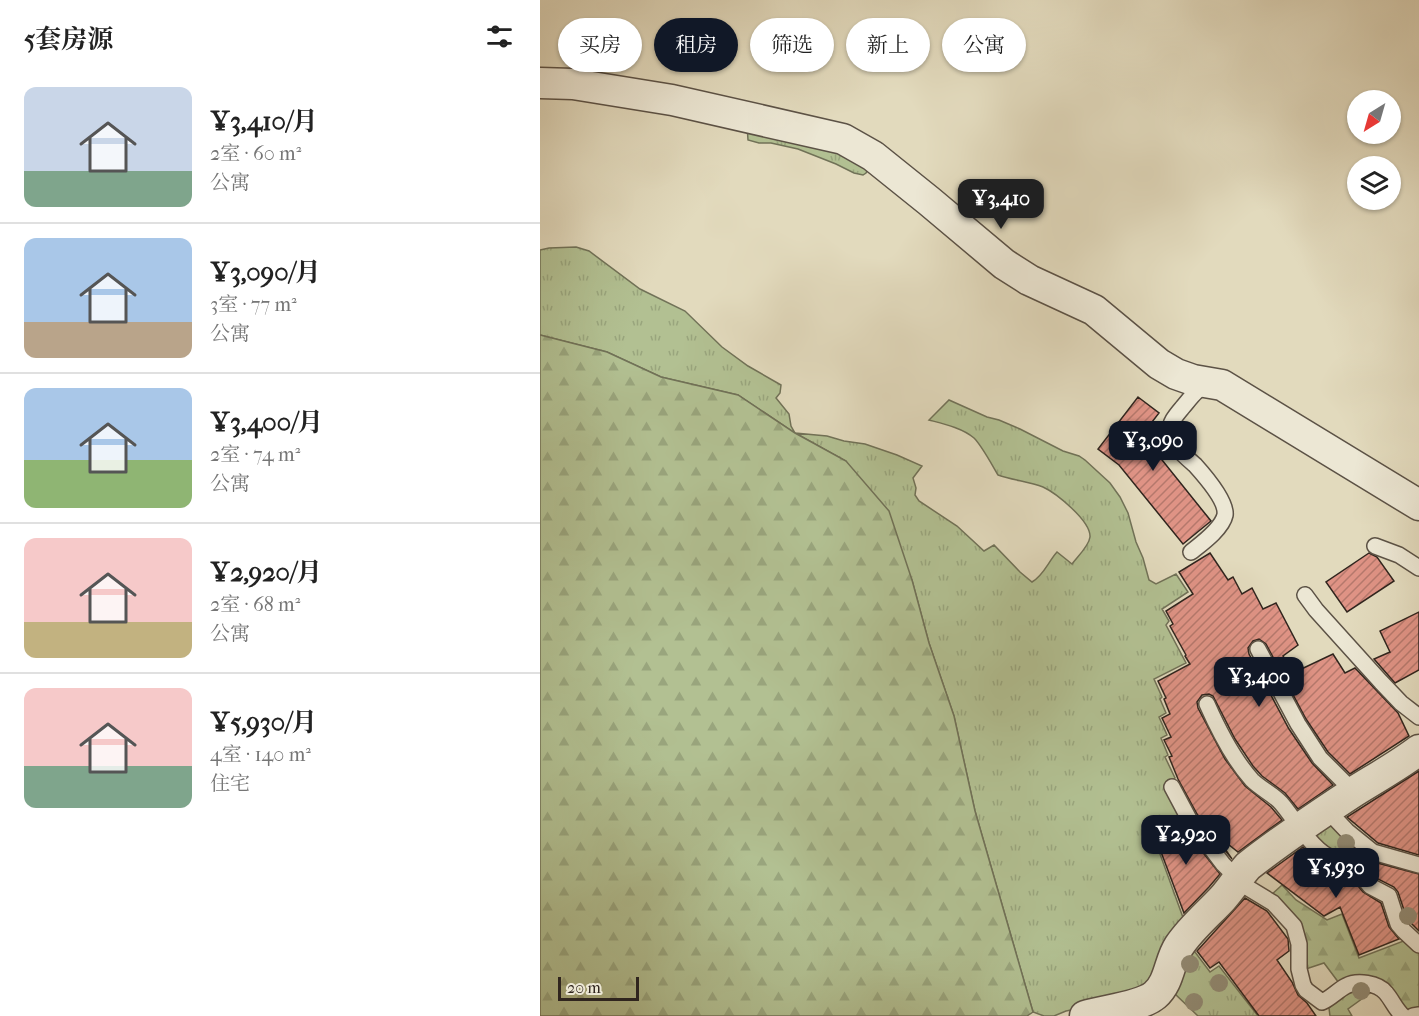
<!DOCTYPE html>
<html lang="zh">
<head>
<meta charset="utf-8">
<style>
  :root { --surface:#fff; --page:#f6f6f6; --text:#222; --muted:#767676; --line:#e0e0e0; --accent:#111827 }
  body { margin:0; font-family:"IM FELL French Canon","Noto Serif SC",serif; background:var(--page); color:var(--text); height:100vh; display:flex; flex-direction:column; font-size:22px; white-space:nowrap }
  * { box-sizing:border-box; margin:0 }
  p { font-size:20px; color:var(--muted) }
  .icon { flex:none; width:33px; height:33px; fill:none; stroke:currentColor; stroke-width:2; stroke-linecap:round; stroke-linejoin:round }
  .map { position:relative; flex:1; overflow:hidden }
  .drawer { display:flex; flex-direction:column; background:var(--surface); width:540px }
  .drawer>* { flex:none }
  .guide { position:absolute; left:18px; top:18px; width:570px; height:54px; display:flex; gap:12px }
  .needle { width:39px; rotate:217deg }
  .buttons { position:absolute; left:807px; top:90px; display:grid; gap:12px }
  .buttons a { display:grid; place-items:center; width:54px; height:54px; border-radius:50%; background:var(--surface); box-shadow:0 2px 4px #0004; font-size:30px }
  .scale { position:absolute; left:18px; bottom:15px; width:81px; box-sizing:border-box; padding-left:6px; border:3px solid #30251e; border-top:0; font-size:16px; line-height:21px; white-space:nowrap; color:#30251e; -webkit-text-stroke:4px #ece7d4; paint-order:stroke }
  .price { position:absolute; translate:-50% -51px; padding:0 14px; border-radius:12px; background:var(--accent); color:#fff; font-size:20px; line-height:39px; filter:drop-shadow(0 2px 3px #0008) }
  .price::after { content:''; position:absolute; left:50%; top:36px; width:18px; height:14px; margin-left:-9px; background:inherit; clip-path:polygon(0 0,100% 0,50% 100%) }
  .price.on { background:#222; color:#fff }
  ul { padding:0; list-style:none }
  li { display:flex; align-items:center; gap:18px; height:150px; padding:0 24px }
  li+li { border-top:2px solid var(--line) }
  li span { display:grid; place-items:center; flex:none; width:168px; height:120px; border-radius:12px; color:#555 }
  li>.icon { margin-inline-start:auto }
  span .icon { width:72px; height:72px; fill:#fffc; stroke-width:1 }
  li b { font-size:26px }
  h2 { display:flex; justify-content:space-between; align-items:center; height:72px; padding:0 24px; font-size:26px }
  .pill { padding:0 21px; border-radius:27px; background:var(--surface); box-shadow:0 2px 4px #0004; font-size:21px; line-height:54px }
  .pill.on { background:var(--accent); color:#fff }
  main { display:flex; flex:1; min-height:0 }
  .map>svg:first-child { display:block }
  .grass { fill:url(#grass-tufts); stroke:#717258; stroke-width:1.5 }
  .forest { fill:url(#forest-firs); stroke:#717258; stroke-width:1.5 }
  .building { fill:url(#building-hatch); stroke:#30251e; stroke-width:1.5 }
  .lines { fill:none; stroke-linecap:round; stroke-linejoin:round }
  .lane-casing { stroke:#5c5246; stroke-width:18 }
  .street-casing { stroke:#5c5246; stroke-width:33 }
  .lane { stroke:#ece7d4; stroke-width:15 }
  .street { stroke:#ece7d4; stroke-width:30 }
  .tree { fill:#928c76 }
</style>
</head>
<body>
<main>
<section class="drawer">
<h2>5套房源<svg class="icon" aria-label="filters" viewBox="0 0 24 24"><path d="M4 7h16M4 17h16"/><circle cx="9" cy="7" r="2"/><circle cx="15" cy="17" r="2"/></svg></h2>
<ul>
<li><span style="background:linear-gradient(#c9d6e8 70%,#7fa58c 0)"><svg class="icon" aria-label="home" viewBox="0 0 24 24"><path d="M3 11l9-7 9 7M6 9v11h12V9"/></svg></span><div><b>¥3,410/月</b><p>2室 · 60 m²</p><p>公寓</p></div></li>
<li><span style="background:linear-gradient(#a9c7e8 70%,#b9a48a 0)"><svg class="icon" aria-label="home" viewBox="0 0 24 24"><path d="M3 11l9-7 9 7M6 9v11h12V9"/></svg></span><div><b>¥3,090/月</b><p>3室 · 77 m²</p><p>公寓</p></div></li>
<li><span style="background:linear-gradient(#a9c7e8 60%,#8fb573 0)"><svg class="icon" aria-label="home" viewBox="0 0 24 24"><path d="M3 11l9-7 9 7M6 9v11h12V9"/></svg></span><div><b>¥3,400/月</b><p>2室 · 74 m²</p><p>公寓</p></div></li>
<li><span style="background:linear-gradient(#f6c9c9 70%,#c2b280 0)"><svg class="icon" aria-label="home" viewBox="0 0 24 24"><path d="M3 11l9-7 9 7M6 9v11h12V9"/></svg></span><div><b>¥2,920/月</b><p>2室 · 68 m²</p><p>公寓</p></div></li>
<li><span style="background:linear-gradient(#f6c9c9 65%,#7fa58c 0)"><svg class="icon" aria-label="home" viewBox="0 0 24 24"><path d="M3 11l9-7 9 7M6 9v11h12V9"/></svg></span><div><b>¥5,930/月</b><p>4室 · 140 m²</p><p>住宅</p></div></li>
</ul>
</section>
<div class="map">
<svg width="879" height="1016" viewBox="0 0 879 1016">
  <defs>
    <pattern id="grass-tufts" width="24" height="20" patternUnits="userSpaceOnUse" patternTransform="scale(1.5)"><rect width="24" height="20" fill="#b2c092"/><path d="M3 7l-1-3M5 7V3M7 7l1-3M15 17l-1-3M17 17v-4M19 17l1-3" fill="none" stroke="#99a57d"/></pattern>
    <pattern id="forest-firs" width="22" height="20" patternUnits="userSpaceOnUse" patternTransform="scale(1.5)"><rect width="22" height="20" fill="#b2c092"/><path d="M5 1l3.5 6h-7zM16 11l3.5 6h-7z" fill="#99a57d"/></pattern>
    <pattern id="building-hatch" width="6" height="6" patternUnits="userSpaceOnUse" patternTransform="scale(1.5)"><rect width="6" height="6" fill="#df9385"/><path d="M-1 1l2-2M0 6l6-6M5 7l2-2" fill="none" stroke="#b5786c"/></pattern>
  </defs>
  <rect width="100%" height="100%" fill="#e2dabd"/>
  <filter id="stains"><feTurbulence type="fractalNoise" baseFrequency=".00333" numOctaves="4"/><feColorMatrix values="0 0 0 0 .2 0 0 0 0 .09 0 0 0 0 .02 0 0 0 .5 -.17"/></filter>
  <radialGradient id="worn" r=".72"><stop offset=".6" stop-color="#630" stop-opacity="0"/><stop offset="1" stop-color="#630" stop-opacity=".3"/></radialGradient>
  <path class="grass" d="M207,125L272,140L329,168L326,173L323,175L314,173L296,164L258,149L231,143H219L208,140Z
    M36,247L49,251L100,289L145,311L182,347L208,366L241,385L240,393L236,398L249,414L251,426L255,433L287,436L304,441L325,444L357,455L382,466L373,478L376,488L375,495L379,501L417,526L444,551L454,545L480,572L492,582C504,575 508,562 517,552L532,564C538,556 549,546 550,537C551,521 516,493 503,487C489,482 473,480 458,475C452,465 442,446 434,438C422,428 404,424 389,420L409,400L447,417L459,420L480,429L523,451L539,456L545,460L570,483L580,497L588,513L596,542L603,558L609,580L616,584L636,574L648,592L622,609L629,621L626,625L646,663L614,679L622,697L620,699L626,713L619,717L627,735L621,738L628,755L625,757L635,778L629,781L646,821L612,832L645,923L613,986L548,1007L526,1011L514,1016H504L493,1012L435,811L414,716L389,643L372,580L306,461L255,433L198,395L121,377L67,352L0,335V250L9,248Z
    M784,818L823,846L812,858L795,856L768,829Z
    M649,944L670,972L679,966L718,1016H658L634,993Z
    M837,988L808,1009L812,1016H790L789,1008L808,991Z"/>
  <path class="forest" d="M0,335L67,352L121,377L198,395L255,433L306,461L349,511L372,580L389,643L414,716L435,811L493,1012L487,1016H0Z
    M742,885L756,900L787,920L802,914L819,958L866,940L879,952V1011L869,1013L853,995L799,983L784,963L766,969V961L729,897Z"/>
  <path class="building" d="M598,397L619,413L602,435L671,521L643,544L579,465L558,449Z
    M670,553L688,580L693,577L702,594L712,588L723,609L736,603L758,645L743,656L753,673L793,654L805,673L815,668L858,713L869,736L810,774L788,752L766,719L726,644L719,639L713,641L708,648L709,654L749,729L772,763L793,785L758,809L745,793L722,776L713,766L695,739L673,696L669,694L662,695L657,702L658,708L685,759L705,786L731,807L742,820L698,852L674,833L692,859L657,814L638,779L629,757L632,756L624,740L631,737L622,718L630,714L624,699L626,698L618,681L650,664L645,656L646,655L630,626L633,624L626,611L653,594L639,572Z
    M829,553L837,557L854,581L807,612L786,582Z
    M879,612V670L855,683L834,659L850,652L840,631Z
    M879,771V855L838,843L807,817Z
    M642,826L680,874L669,887L644,913L615,836Z
    M763,847L777,860L790,880L805,870L823,892L841,903L849,927L859,939L819,955L800,907L784,916L727,873Z
    M824,857L830,861L879,874V931L867,919L858,892L854,887L836,878L821,859Z
    M705,898L727,911L748,939L749,951L737,960L752,982L758,995L767,1003L776,1016H719L679,962L670,968L657,951Z"/>
  <g class="lines">
    <defs>
      <path id="lane" d="M835,546L859,555L879,568
        M651,552C661,544 682,529 685,515C687,501 664,475 655,465C646,457 632,446 630,433C629,423 636,415 642,408C650,399 656,389 668,384
        M765,595L776,610L841,682L861,703L879,717
        M718,649L758,724L780,758L814,792
        M667,704C678,729 694,760 712,780C721,789 733,794 741,803C755,819 774,854 795,859C800,860 804,860 809,860L830,886L849,896L858,924L864,931L879,945
        M632,787L649,819L683,864L705,886L733,903L754,926L759,944V969L763,985L766,990L782,1002C791,998 798,990 806,986C817,980 838,983 846,993C852,1000 856,1010 863,1016
        M787,810L807,831L833,852L879,865
        M873,1016L879,1015"/>
      <path id="street" d="M0,83L33,84L132,100L303,139L333,156L389,201L464,264L489,280L554,310L619,364L636,374L653,380L682,385L879,505
        M545,1016C564,1010 601,1007 615,995C630,982 629,961 639,946C651,928 668,914 682,899C692,888 699,876 708,866C741,840 777,816 812,793C834,779 858,766 879,750"/>
    </defs>
    <use href="#lane" class="lane-casing"/>
    <use href="#street" class="street-casing"/>
    <use href="#lane" class="lane"/>
    <use href="#street" class="street"/>
  </g>
  <g class="tree">
    <circle cx="806" cy="843" r="9"/>
    <circle cx="868" cy="916" r="9"/>
    <circle cx="650" cy="964" r="9"/>
    <circle cx="679" cy="983" r="9"/>
    <circle cx="821" cy="991" r="9"/>
    <circle cx="654" cy="1002" r="9"/>
  </g>
  <rect width="100%" height="100%" filter="url(#stains)"/>
  <rect width="100%" height="100%" fill="url(#worn)"/>
</svg>
<div class="buttons">
<a><svg class="needle" viewBox="-14 -14 28 28"><path d="M0-13l5 13h-10z" fill="#e53935"/><path d="M0 13l5-13h-10z" fill="#767676"/></svg></a>
<a><svg class="icon" aria-label="layers" viewBox="0 0 24 24"><path d="M12 4l9 5-9 5-9-5zM3 14l9 5 9-5"/></svg></a>
</div>
<div class="scale">20 m</div>
<b class="price on" style="left:461px;top:230px">¥3,410</b>
<b class="price" style="left:613px;top:472px">¥3,090</b>
<b class="price" style="left:719px;top:708px">¥3,400</b>
<b class="price" style="left:646px;top:866px">¥2,920</b>
<b class="price" style="left:796px;top:899px">¥5,930</b>
<div class="guide">
<a class="pill">买房</a>
<a class="pill on">租房</a>
<a class="pill">筛选</a>
<a class="pill">新上</a>
<a class="pill">公寓</a>
</div>
</div>
</main>
</body>
</html>
